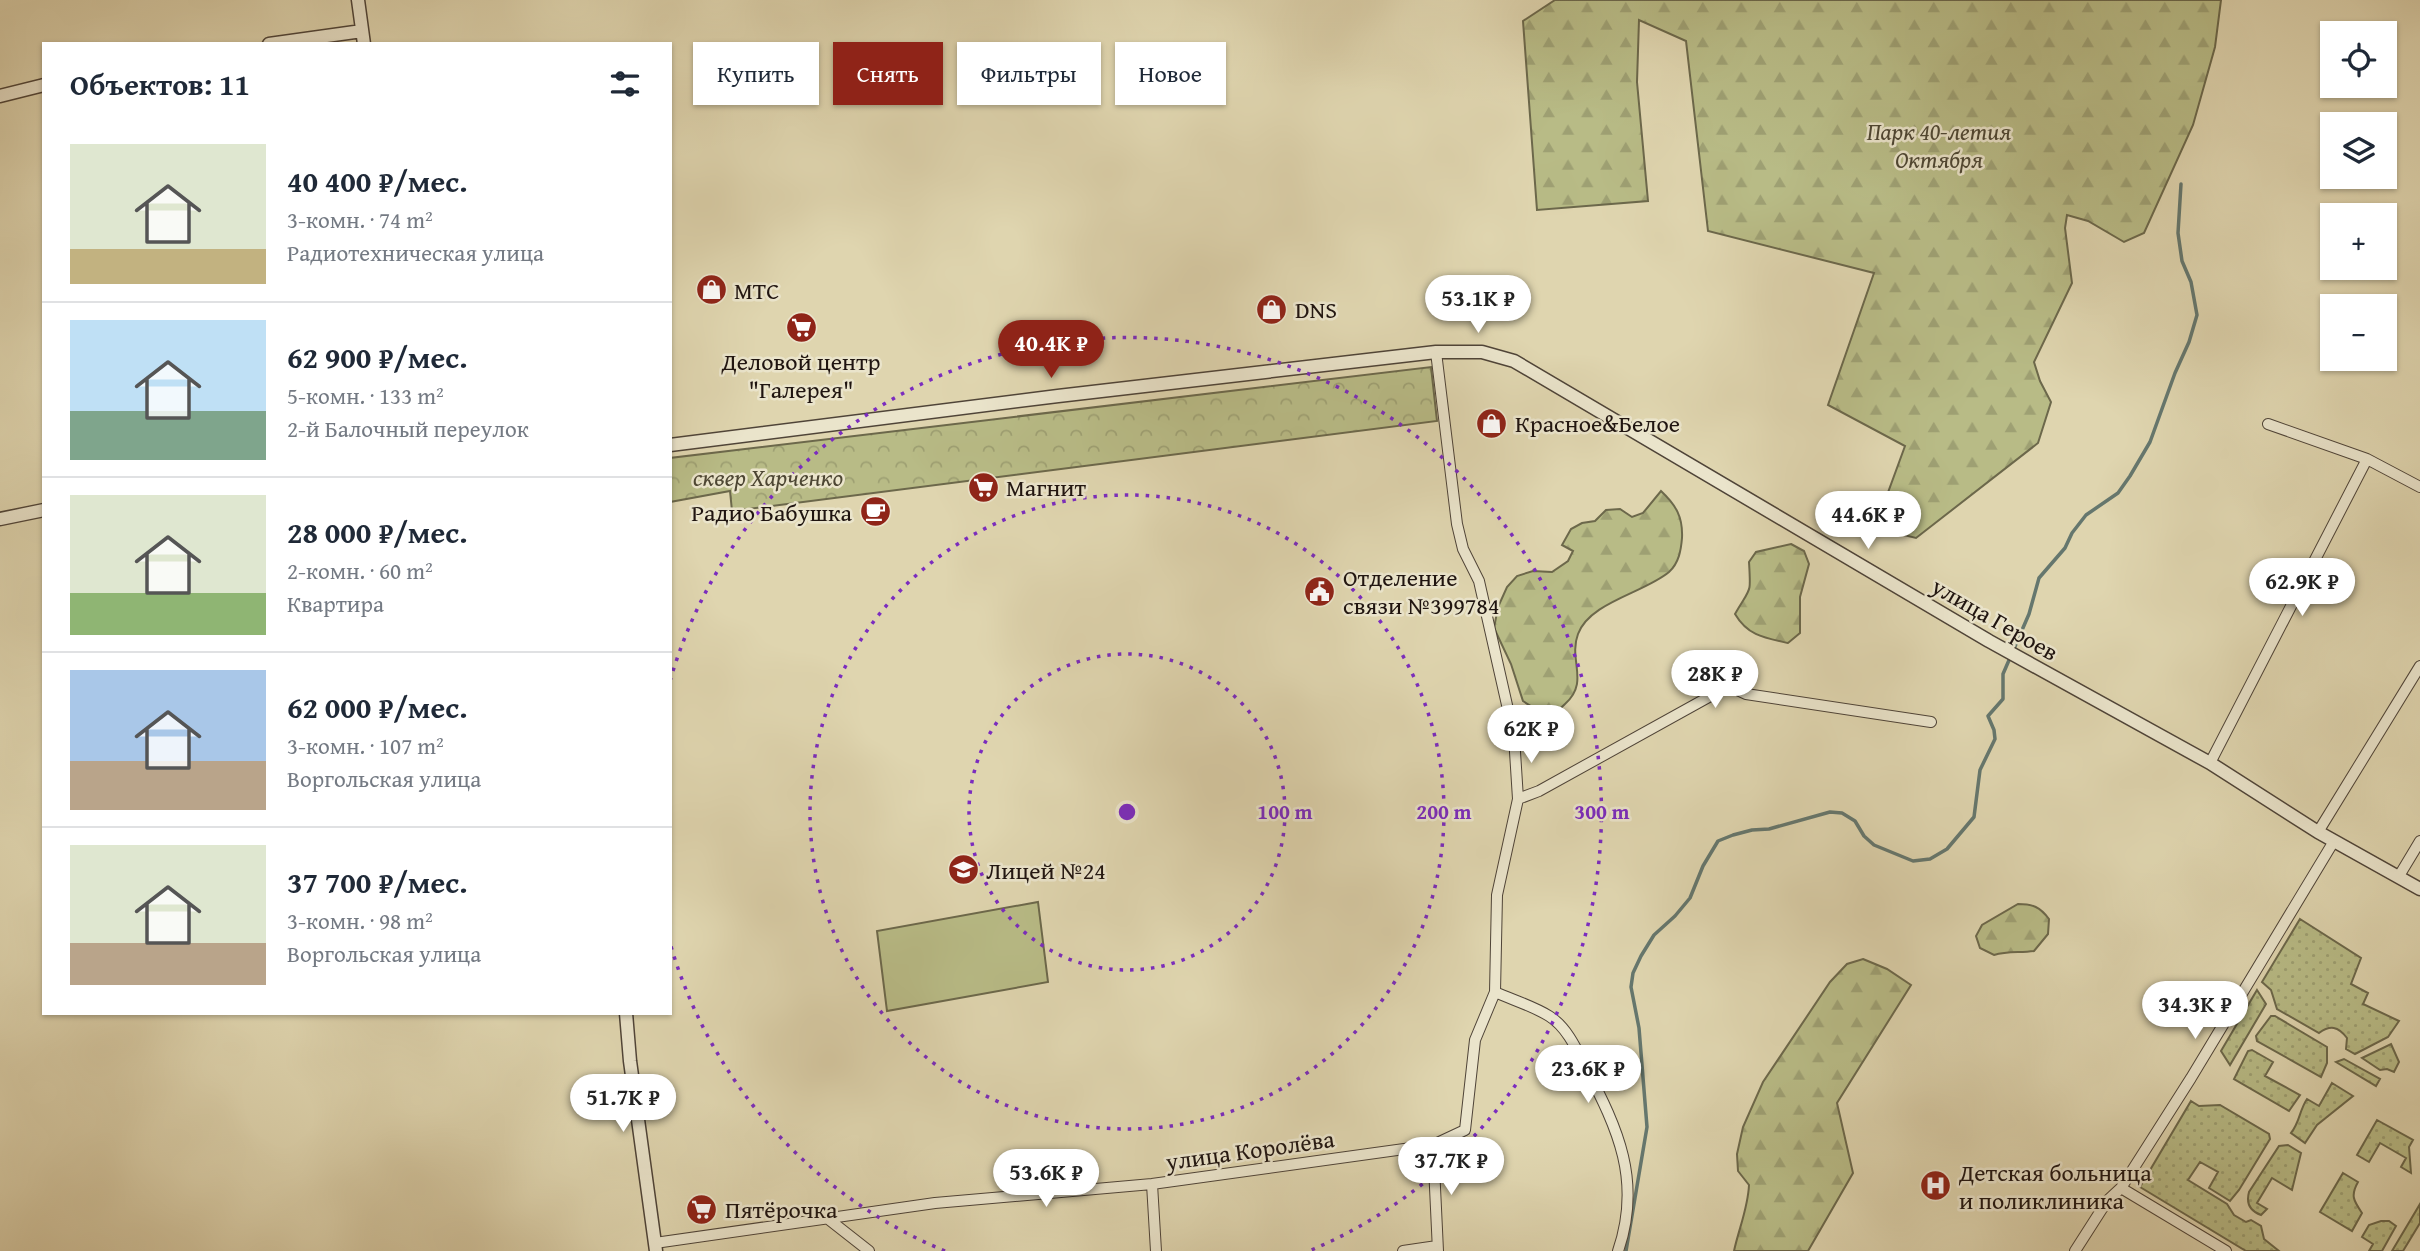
<!DOCTYPE html>
<html lang="ru">
<head>
<meta charset="utf-8">
<style>
  :root { --surface:#fff; --page:#f6f6f7; --text:#1f2937; --muted:#747a83; --line:#e0e1e3; --accent:#8f2418 }
  body { margin:0; font-family:"Gentium Book Plus",serif; background:var(--page); color:var(--text); height:100vh; display:flex; flex-direction:column; font-size:26px; white-space:nowrap }
  * { box-sizing:border-box; margin:0 }
  p { font-size:23px; color:var(--muted) }
  .icon { flex:none; width:38px; height:38px; fill:none; stroke:currentColor; stroke-width:2; stroke-linecap:round; stroke-linejoin:round }
  .map { position:relative; flex:1; overflow:hidden }
  .sheet { position:absolute; left:42px; top:42px; width:630px; height:973px; display:flex; flex-direction:column; background:var(--surface); border-radius:0px; box-shadow:0 2px 5px #0004 }
  .sheet>* { flex:none }
  .top-card { position:absolute; left:693px; top:42px; width:665px; height:63px; display:flex; gap:14px }
  .buttons { position:absolute; left:2320px; top:21px; display:grid; gap:14px }
  .buttons a { display:grid; place-items:center; width:77px; height:77px; border-radius:0px; background:var(--surface); box-shadow:0 2px 5px #0004; font-size:35px }
  .price { position:absolute; translate:-50% -60px; padding:0 16px; border-radius:24px; background:#fff; color:#222; font-size:23px; line-height:46px; filter:drop-shadow(0 2px 4px #0008) }
  .price::after { content:''; position:absolute; left:50%; top:42px; width:21px; height:16px; margin-left:-10px; background:inherit; clip-path:polygon(0 0,100% 0,50% 100%) }
  .price.current { background:var(--accent); color:#fff }
  ul { padding:0; list-style:none }
  li { display:flex; align-items:center; gap:21px; height:175px; padding:0 28px }
  li+li { border-top:2px solid var(--line) }
  li span { display:grid; place-items:center; flex:none; width:196px; height:140px; border-radius:0px; color:#555 }
  li>.icon { margin-inline-start:auto }
  span .icon { width:84px; height:84px; fill:#fffc; stroke-width:1 }
  li b { font-size:30px }
  h2 { display:flex; justify-content:space-between; align-items:center; height:84px; padding:0 28px; font-size:30px }
  .chip { padding:0 24px; border-radius:0px; background:var(--surface); box-shadow:0 2px 5px #0004; font-size:24px; line-height:63px }
  .chip.current { background:var(--accent); color:#fff }
  .map>svg:first-child { display:block }
  .grass { fill:url(#grass-dots); stroke:#6c684b; stroke-width:2 }
  .forest { fill:url(#forest-firs); stroke:#6c684b; stroke-width:2 }
  .park { fill:url(#park-crowns); stroke:#6c684b; stroke-width:2 }
  .pitch { fill:#b8bb86; stroke:#6c684b; stroke-width:2 }
  .lines { fill:none; stroke-linecap:round; stroke-linejoin:round }
  .stream { stroke:#65776e; stroke-width:3.5 }
  .minor-casing { stroke:#4f4438; stroke-width:12 }
  .tertiary-casing { stroke:#4f4438; stroke-width:15 }
  .minor { stroke:#eae4cb; stroke-width:10 }
  .tertiary { stroke:#eae4cb; stroke-width:12 }
  .ring { fill:none; stroke:#7b2cbf; stroke-width:3.5; stroke-dasharray:3.5 7 }
  .labels { text-anchor:middle; dominant-baseline:central; stroke-width:5; stroke-linejoin:round; paint-order:stroke }
  .park-label { font-size:24px; font-style:italic; fill:#4d4633; stroke:#eae4cb }
  .poi-label { font-size:24px; fill:#1f1410; stroke:#eae4cb; text-anchor:start }
  .street-label { font-size:24px; fill:#1f1410; stroke:#eae4cb }
  .centre { fill:#7b2cbf; stroke:#eae4cb; stroke-width:3.5 }
  .ring-label { font-size:21px; text-anchor:middle; font-weight:bold; fill:#7b2cbf; stroke:#eae4cb; stroke-width:5; stroke-linejoin:round; paint-order:stroke }
</style>
</head>
<body>
<div class="map">
<svg width="2420" height="1251" viewBox="0 0 2420 1251">
  <defs>
    <pattern id="grass-dots" width="8" height="8" patternUnits="userSpaceOnUse" patternTransform="scale(1.75)"><rect width="8" height="8" fill="#b8bb86"/><path d="M2 2h.1M6 6h.1" fill="none" stroke="#9ea073" stroke-width="1.8" stroke-linecap="round"/></pattern>
    <pattern id="forest-firs" width="22" height="20" patternUnits="userSpaceOnUse" patternTransform="scale(1.75)"><rect width="22" height="20" fill="#b8bb86"/><path d="M5 1l3.5 6h-7zM16 11l3.5 6h-7z" fill="#9ea073"/></pattern>
    <pattern id="park-crowns" width="20" height="18" patternUnits="userSpaceOnUse" patternTransform="scale(1.75)"><rect width="20" height="18" fill="#b8bb86"/><path d="M2 6a3 3 0 1 1 6 0M12 15a3 3 0 1 1 6 0" fill="none" stroke="#9ea073"/></pattern>
  </defs>
  <rect width="100%" height="100%" fill="#dfd5af"/>
  <filter id="stains"><feTurbulence type="fractalNoise" baseFrequency=".00286" numOctaves="4"/><feColorMatrix values="0 0 0 0 .2 0 0 0 0 .09 0 0 0 0 .02 0 0 0 .5 -.17"/></filter>
  <radialGradient id="worn" r=".72"><stop offset=".6" stop-color="#630" stop-opacity="0"/><stop offset="1" stop-color="#630" stop-opacity=".3"/></radialGradient>
  <path class="grass" d="M2300,919L2361,958L2351,984L2368,993L2363,1004L2399,1021L2388,1037L2355,1054L2346,1049L2347,1038C2338,1026 2330,1025 2319,1033L2277,1009L2271,990L2262,982Z
    M2257,990L2266,1004L2230,1065L2221,1051Z
    M2271,1016H2275L2327,1047V1063L2321,1077L2257,1041L2256,1036Z
    M2391,1044L2399,1062L2394,1072L2387,1069L2380,1070L2362,1058Z
    M2252,1050L2273,1062L2265,1076L2300,1095L2289,1111L2234,1079L2248,1051Z
    M2344,1059L2380,1079L2376,1086L2336,1062Z
    M2332,1083L2353,1096L2317,1125L2305,1143L2291,1133C2300,1122 2299,1111 2307,1099L2319,1106Z
    M2191,1101L2199,1106L2220,1105L2269,1134L2270,1139L2239,1190L2230,1201L2209,1188L2218,1172L2200,1162L2188,1180L2227,1204L2234,1215L2246,1222L2251,1220L2261,1226L2264,1239L2279,1251H2246L2140,1187Z
    M2377,1120L2413,1140L2409,1147L2411,1173L2401,1167L2406,1158L2380,1143L2369,1162L2357,1155Z
    M2288,1145L2301,1153L2292,1190L2272,1178L2257,1203L2267,1209L2261,1215C2250,1211 2246,1203 2249,1192L2279,1146Z
    M2343,1173L2358,1182C2350,1196 2354,1201 2362,1213L2352,1231L2320,1212Z
    M2420,1204V1223L2403,1251H2392Z
    M2381,1221H2389L2396,1226L2382,1251H2369L2373,1244L2362,1237L2369,1225Z"/>
  <path class="forest" d="M1555,0H2221L2215,47L2193,125L2144,233L2124,242L2088,221L2067,215L2065,228L2072,283L2034,362L2040,381L2051,402L2038,443L1916,538L1875,528L1905,446L1828,405L1874,273L1708,231L1686,41L1639,20L1637,82L1648,201L1537,210L1523,21Z
    M1661,491C1676,505 1683,517 1682,538C1681,550 1679,563 1669,572C1644,593 1590,602 1578,634C1568,660 1590,682 1565,704C1564,705 1559,710 1557,710C1544,715 1533,708 1523,701L1511,664L1494,628L1498,607L1507,587L1517,576L1533,571L1552,572L1568,561L1573,551L1562,545L1571,529L1582,523L1595,521L1606,510L1620,509L1632,517L1643,513Z
    M1791,544L1804,551L1809,564L1800,597V633L1788,643C1765,638 1748,636 1735,614C1751,586 1751,596 1749,562L1756,552Z
    M2018,904C2033,904 2040,907 2049,919L2048,934L2034,951C2020,953 2008,951 1994,955L1980,948L1976,936L1982,925Z
    M1863,959L1887,969L1911,985L1837,1103L1853,1173L1808,1251H1734C1739,1228 1748,1208 1749,1185L1738,1171L1737,1154L1743,1127L1763,1082L1830,982L1847,964Z"/>
  <path class="park" d="M1431,367L1437,421L732,511L730,491L670,502V458Z"/>
  <path class="pitch" d="M1038,902L1048,982L887,1011L877,931Z"/>
  <g class="lines">
    <path class="stream" d="M1626,1251L1647,1127L1639,1028L1631,987L1633,973L1641,956L1654,935L1675,916L1690,898L1703,866L1718,841L1733,835L1752,830L1769,829L1830,812L1842,813L1855,821L1864,836L1874,845L1913,861L1930,859L1947,849L1974,817L1980,770L1995,739L1994,730L1988,716L2003,699V674L2029,614L2039,578L2065,548L2072,533L2086,515L2118,493L2130,476L2150,442L2175,373L2189,342L2197,315L2191,282L2182,261L2178,233L2181,184"/>
    <defs>
      <path id="minor" d="M2268,424L2367,459L2420,487
        M2210,763L2367,459
        M1518,799L1539,791L1725,688H1733L1746,694L1931,722
        M2318,832L2420,666
        M2399,876L2420,841
        M1495,992C1513,1000 1533,1006 1549,1016C1567,1027 1577,1050 1586,1068C1618,1129 1642,1181 1618,1251
        M1433,1145L1438,1251
        M1152,1184L1156,1251
        M2121,1188L2226,1251
        M827,1218L869,1251
        M655,1243L935,1203L1152,1184L1433,1145L1465,1130L1475,1040L1495,992L1497,895L1518,799L1514,736L1479,581L1463,549L1457,524L1436,352
        M1403,1251L1437,1246
        M2075,1251L2107,1201L2121,1188L2191,1078L2334,841"/>
      <path id="tertiary" d="M358,0L364,44
        M269,44L362,31
        M0,96L44,85
        M670,445L1058,396L1436,352H1482L1514,361L1989,641L2210,763L2318,832L2420,889
        M0,519L44,510
        M626,1013L630,1061L656,1251"/>
    </defs>
    <use href="#minor" class="minor-casing"/>
    <use href="#tertiary" class="tertiary-casing"/>
    <use href="#minor" class="minor"/>
    <use href="#tertiary" class="tertiary"/>
  </g>
  <g class="ring">
    <circle cx="1127" cy="812" r="158"/>
    <circle cx="1127" cy="812" r="317"/>
    <path d="M945 1251A475 475 0 0 1 670 943M670 681A475 475 0 1 1 1309 1251"/>
  </g>
  <defs>
    <symbol id="shop-disc" viewBox="-11 -11 22 22"><circle r="9.5" fill="#8f2418" stroke="#eae4cb"/><path d="M-5-2.5h2.3a2.7 3.5 0 0 1 5.4 0H5L5.5 6h-11ZM-1.5-2.5h3a1.5 2.3 0 0 0-3 0Z" fill="#fff"/></symbol>
    <symbol id="supermarket-disc" viewBox="-11 -11 22 22"><circle r="9.5" fill="#8f2418" stroke="#eae4cb"/><path d="M-6-5.5h2.5l.6 2H6L4.5 2H-2.5L-4.4-4H-6ZM-1.5 3.2a1.3 1.3 0 1 0 .1 0ZM3 3.2a1.3 1.3 0 1 0 .1 0Z" fill="#fff"/></symbol>
    <symbol id="cafe-disc" viewBox="-11 -11 22 22"><circle r="9.5" fill="#8f2418" stroke="#eae4cb"/><path d="M-5.5-4.5H6V0H3Q3 3.5 0 3.5H-2.5Q-5.5 3.5-5.5 0ZM3-3.2v2h1.7v-2ZM-6 4.5H4V6H-6Z" fill="#fff"/></symbol>
    <symbol id="civic-disc" viewBox="-11 -11 22 22"><circle r="9.5" fill="#8f2418" stroke="#eae4cb"/><path d="M-.6-6.5H3V-4.5H.6V-3L4-1V1h2V6H-6V1h2V-1L-.6-3ZM-1.2 2.5V6h2.4V2.5Z" fill="#fff"/></symbol>
    <symbol id="school-disc" viewBox="-11 -11 22 22"><circle r="9.5" fill="#8f2418" stroke="#eae4cb"/><path d="M0-5L7-2L0 1L-7-2ZM-4 1L0 2.5L4 1V4Q0 6-4 4Z" fill="#fff"/></symbol>
    <symbol id="hospital-disc" viewBox="-11 -11 22 22"><circle r="9.5" fill="#8f2418" stroke="#eae4cb"/><path d="M-5-5h3v3.5h4V-5h3V5h-3V1.5h-4V5h-3Z" fill="#fff"/></symbol>
  </defs>
  <g fill-rule="evenodd">
    <use href="#shop-disc" x="694" y="272" width="35" height="35"/>
    <use href="#shop-disc" x="1254" y="292" width="35" height="35"/>
    <use href="#supermarket-disc" x="784" y="310" width="35" height="35"/>
    <use href="#shop-disc" x="1474" y="406" width="35" height="35"/>
    <use href="#supermarket-disc" x="966" y="470" width="35" height="35"/>
    <use href="#cafe-disc" x="858" y="494" width="35" height="35"/>
    <use href="#civic-disc" x="1302" y="574" width="35" height="35"/>
    <use href="#school-disc" x="946" y="852" width="35" height="35"/>
    <use href="#hospital-disc" x="1918" y="1168" width="35" height="35"/>
    <use href="#supermarket-disc" x="684" y="1192" width="35" height="35"/>
  </g>
  <g class="labels">
    <g class="park-label">
      <text x="1939" y="131">Парк 40-летия<tspan x="1939" dy="28">Октября</tspan></text>
      <text x="768" y="477">сквер Харченко</text>
    </g>
    <g class="poi-label">
      <text x="734" y="290">МТС</text>
      <text x="1295" y="309">DNS</text>
      <text x="801" y="361" text-anchor="middle">Деловой центр<tspan x="801" dy="28">"Галерея"</tspan></text>
      <text x="1515" y="423">Красное&amp;Белое</text>
      <text x="1006" y="487">Магнит</text>
      <text x="852" y="512" text-anchor="end">Радио Бабушка</text>
      <text x="1343" y="577">Отделение<tspan x="1343" dy="28">связи №399784</tspan></text>
      <text x="986" y="870">Лицей №24</text>
      <text x="1959" y="1172">Детская больница<tspan x="1959" dy="28">и поликлиника</tspan></text>
      <text x="725" y="1209">Пятёрочка</text>
    </g>
    <g class="street-label">
      <text transform="translate(1995 619) rotate(30)">улица Героев</text>
      <text transform="translate(1250 1150) rotate(-8)">улица Королёва</text>
    </g>
  </g>
  <circle cx="1127" cy="812" r="10" class="centre"/>
  <g class="ring-label">
    <text x="1285" y="819">100 m</text>
    <text x="1444" y="819">200 m</text>
    <text x="1602" y="819">300 m</text>
  </g>
  <rect width="100%" height="100%" filter="url(#stains)"/>
  <rect width="100%" height="100%" fill="url(#worn)"/>
</svg>
<div class="buttons">
<a><svg class="icon" aria-label="locate" viewBox="0 0 24 24"><circle cx="12" cy="12" r="6"/><path d="M12 2v4M12 18v4M2 12h4M18 12h4"/></svg></a>
<a><svg class="icon" aria-label="layers" viewBox="0 0 24 24"><path d="M12 4l9 5-9 5-9-5zM3 14l9 5 9-5"/></svg></a>
<a>+</a>
<a>−</a>
</div>
<b class="price" style="left:1478px;top:335px">53.1K ₽</b>
<b class="price current" style="left:1051px;top:380px">40.4K ₽</b>
<b class="price" style="left:1868px;top:551px">44.6K ₽</b>
<b class="price" style="left:2302px;top:618px">62.9K ₽</b>
<b class="price" style="left:1715px;top:710px">28K ₽</b>
<b class="price" style="left:1531px;top:765px">62K ₽</b>
<b class="price" style="left:2195px;top:1041px">34.3K ₽</b>
<b class="price" style="left:1588px;top:1105px">23.6K ₽</b>
<b class="price" style="left:623px;top:1134px">51.7K ₽</b>
<b class="price" style="left:1451px;top:1197px">37.7K ₽</b>
<b class="price" style="left:1046px;top:1209px">53.6K ₽</b>
<div class="top-card">
<a class="chip">Купить</a>
<a class="chip current">Снять</a>
<a class="chip">Фильтры</a>
<a class="chip">Новое</a>
</div>
<section class="sheet">
<h2>Объектов: 11<svg class="icon" aria-label="filters" viewBox="0 0 24 24"><path d="M4 7h16M4 17h16"/><circle cx="9" cy="7" r="2"/><circle cx="15" cy="17" r="2"/></svg></h2>
<ul>
<li><span style="background:linear-gradient(#dfe7d0 75%,#c2b280 0)"><svg class="icon" aria-label="home" viewBox="0 0 24 24"><path d="M3 11l9-7 9 7M6 9v11h12V9"/></svg></span><div><b>40 400 ₽/мес.</b><p>3-комн. · 74 m²</p><p>Радиотехническая улица</p></div></li>
<li><span style="background:linear-gradient(#bfe0f5 65%,#7fa58c 0)"><svg class="icon" aria-label="home" viewBox="0 0 24 24"><path d="M3 11l9-7 9 7M6 9v11h12V9"/></svg></span><div><b>62 900 ₽/мес.</b><p>5-комн. · 133 m²</p><p>2-й Балочный переулок</p></div></li>
<li><span style="background:linear-gradient(#dfe7d0 70%,#8fb573 0)"><svg class="icon" aria-label="home" viewBox="0 0 24 24"><path d="M3 11l9-7 9 7M6 9v11h12V9"/></svg></span><div><b>28 000 ₽/мес.</b><p>2-комн. · 60 m²</p><p>Квартира</p></div></li>
<li><span style="background:linear-gradient(#a9c7e8 65%,#b9a48a 0)"><svg class="icon" aria-label="home" viewBox="0 0 24 24"><path d="M3 11l9-7 9 7M6 9v11h12V9"/></svg></span><div><b>62 000 ₽/мес.</b><p>3-комн. · 107 m²</p><p>Воргольская улица</p></div></li>
<li><span style="background:linear-gradient(#dfe7d0 70%,#b9a48a 0)"><svg class="icon" aria-label="home" viewBox="0 0 24 24"><path d="M3 11l9-7 9 7M6 9v11h12V9"/></svg></span><div><b>37 700 ₽/мес.</b><p>3-комн. · 98 m²</p><p>Воргольская улица</p></div></li>
</ul>
</section>
</div>
</body>
</html>
